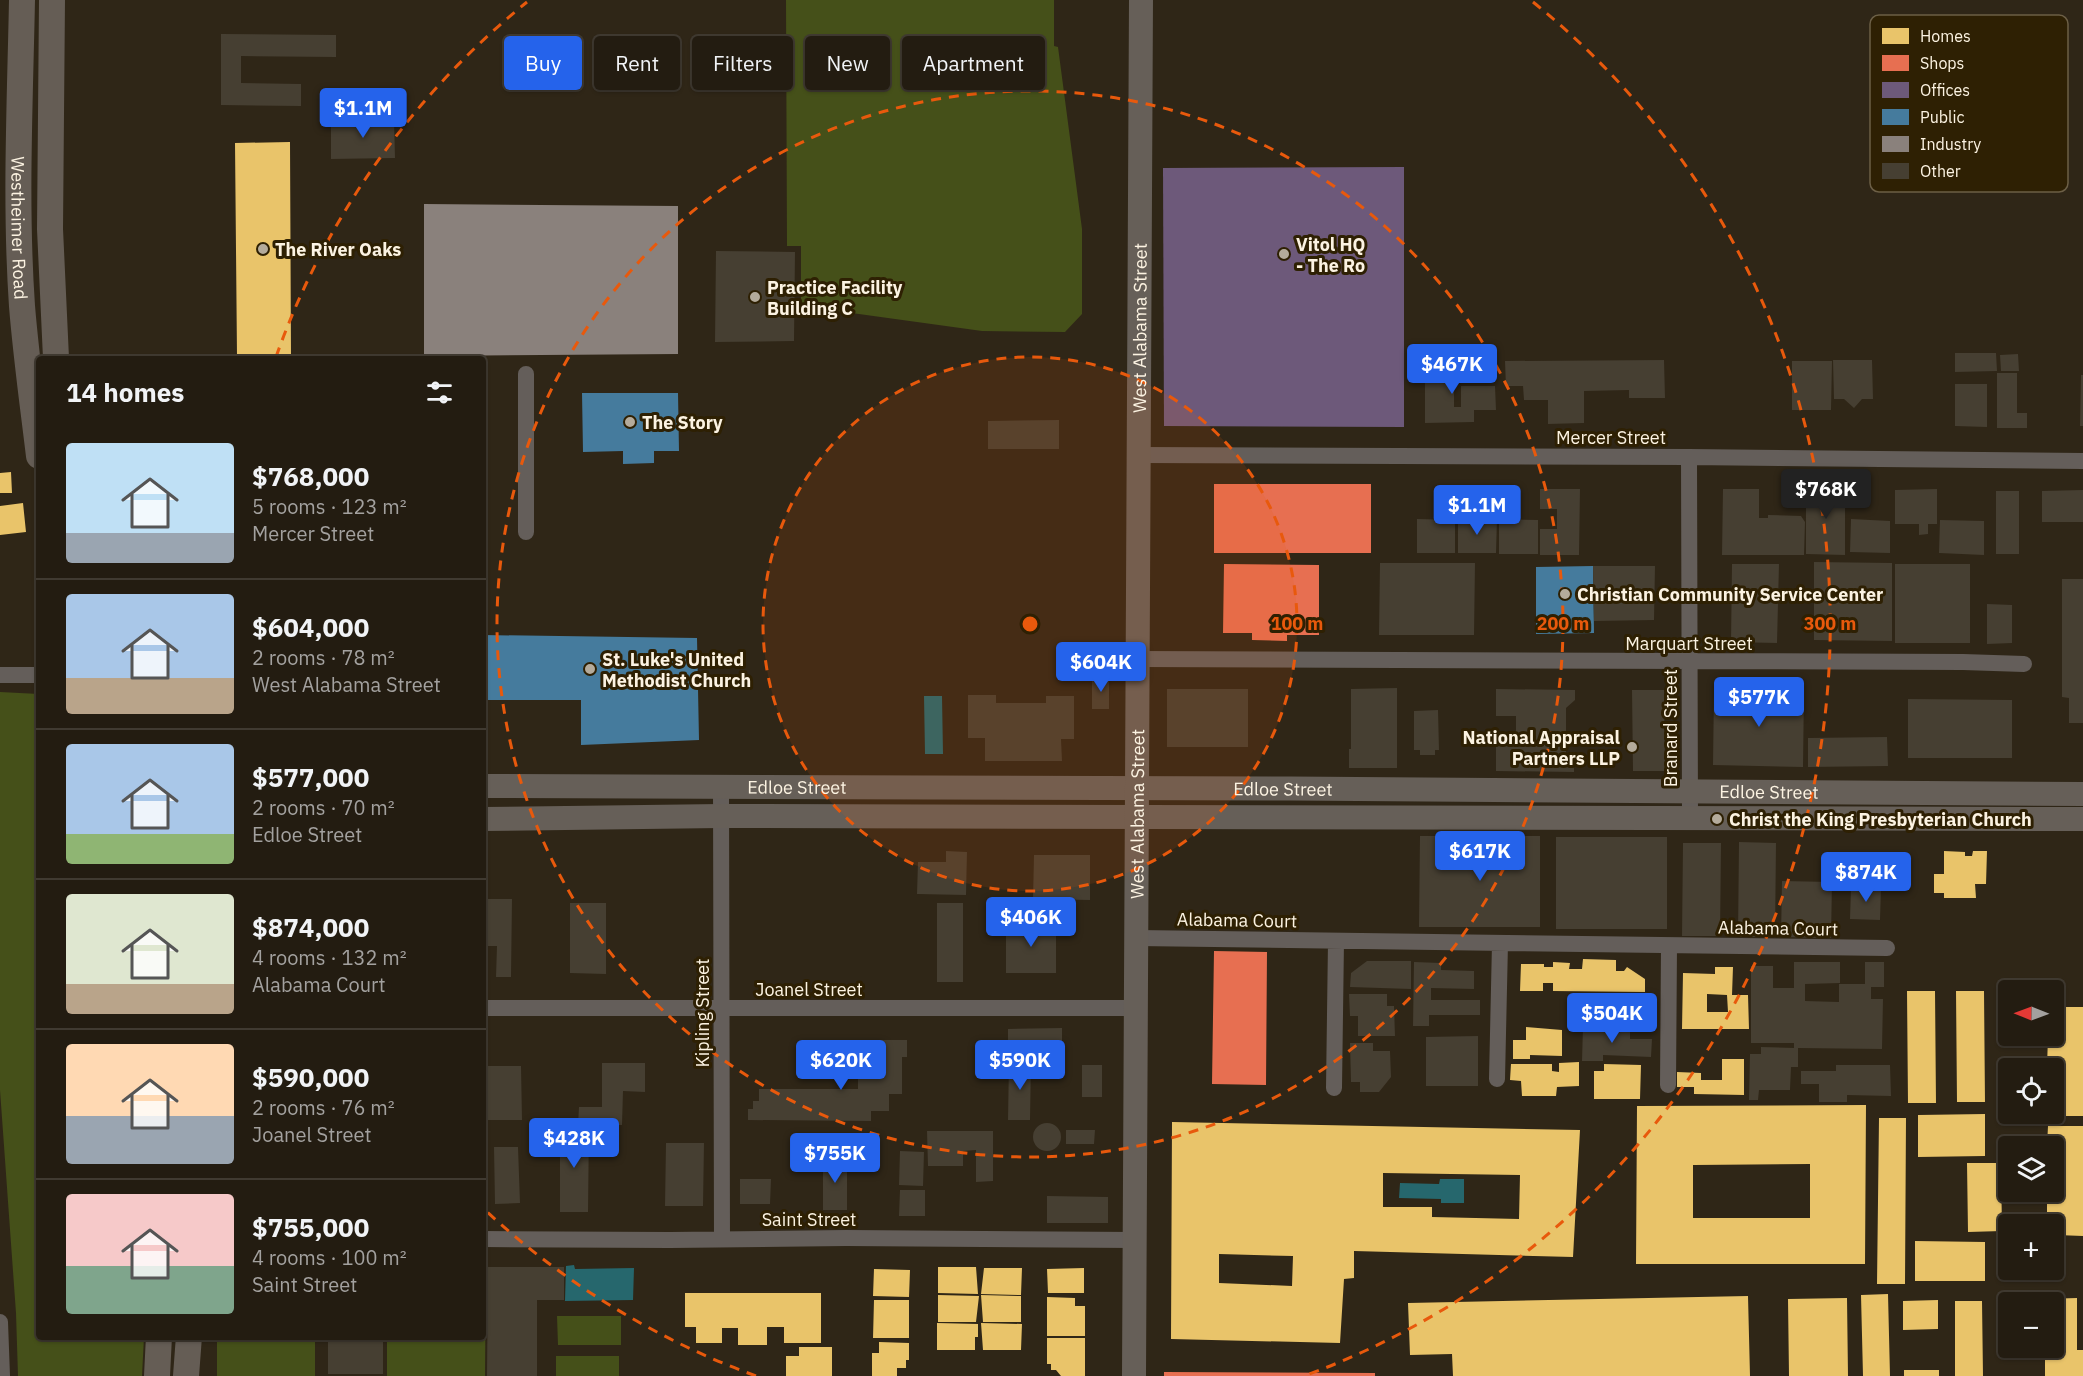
<!DOCTYPE html>
<html lang="en">
<head>
<meta charset="utf-8">
<style>
  :root { --surface:#231c11; --page:#2b251a; --text:#f1f3f6; --muted:#a3a19f; --line:#403a31; --accent:#2563eb }
  body { margin:0; font-family:"IBM Plex Sans",sans-serif; background:var(--page); color:var(--text); height:100vh; display:flex; flex-direction:column; font-size:22px; white-space:nowrap }
  * { box-sizing:border-box; margin:0 }
  p { font-size:20px; color:var(--muted) }
  .icon { flex:none; width:33px; height:33px; fill:none; stroke:currentColor; stroke-width:2; stroke-linecap:round; stroke-linejoin:round }
  .map { position:relative; flex:1; overflow:hidden }
  .drawer { position:absolute; left:36px; top:356px; width:450px; height:984px; display:flex; flex-direction:column; background:var(--surface); border-radius:6px; box-shadow:0 2px 4px #0004,0 0 0 2px var(--line) }
  .drawer>* { flex:none }
  .top-card { position:absolute; left:504px; top:36px; width:570px; height:54px; display:flex; gap:12px }
  .needle { width:39px; rotate:271deg }
  .buttons { position:absolute; left:1998px; top:980px; display:grid; gap:12px }
  .buttons a { display:grid; place-items:center; width:66px; height:66px; border-radius:6px; background:var(--surface); box-shadow:0 2px 4px #0004,0 0 0 2px var(--line); font-size:30px }
  .price { position:absolute; translate:-50% -51px; padding:0 14px; border-radius:6px; background:var(--accent); color:#fff; font-size:20px; line-height:39px; filter:drop-shadow(0 2px 3px #0008) }
  .price::after { content:''; position:absolute; left:50%; top:36px; width:18px; height:14px; margin-left:-9px; background:inherit; clip-path:polygon(0 0,100% 0,50% 100%) }
  .price.active { background:#222; color:#fff }
  ul { padding:0; list-style:none }
  li { display:flex; align-items:center; gap:18px; height:150px; padding:0 30px }
  li+li { border-top:2px solid var(--line) }
  li span { display:grid; place-items:center; flex:none; width:168px; height:120px; border-radius:6px; color:#555 }
  li>.icon { margin-inline-start:auto }
  span .icon { width:72px; height:72px; fill:#fffc; stroke-width:1 }
  li b { font-size:26px }
  h2 { display:flex; justify-content:space-between; align-items:center; height:72px; padding:0 30px; font-size:26px }
  .tag { padding:0 21px; border-radius:6px; background:var(--surface); box-shadow:0 2px 4px #0004,0 0 0 2px var(--line); font-size:21px; line-height:54px }
  .tag.active { background:var(--accent); color:#fff }
  .map>svg:first-child { display:block }
  .green { fill:#455019 }
  .water { fill:#26676d }
  .homes { fill:#e9c46a; fill-rule:evenodd }
  .shops { fill:#e76f51 }
  .offices { fill:#6d597a }
  .public { fill:#457b9d }
  .industry { fill:#8a817c }
  .building { fill:#463f32 }
  .lines { fill:none; stroke-linecap:round; stroke-linejoin:round }
  .street { stroke:#645e5a; stroke-width:16 }
  .secondary { stroke:#665f58; stroke-width:24 }
  .primary { stroke:#655d55; stroke-width:26 }
  .ring { fill:none; stroke:#e8590c; stroke-width:3; stroke-dasharray:10 8 }
  .poi-dot { fill:#b4ab9b; stroke:#2e2003; stroke-width:2 }
  .labels { text-anchor:middle; dominant-baseline:central; stroke-width:6; stroke-linejoin:round; paint-order:stroke }
  .street-label { font-size:18px; fill:#fcf3e2; stroke:#2e2003 }
  .poi-label { font-size:18px; font-weight:bold; fill:#fcf3e2; stroke:#2e2003; text-anchor:start }
  .key { fill:#2e2003; stroke:#6c5f46; stroke-width:1.5 }
  .key-label { font-size:16px; fill:#fcf3e2 }
  .centre { fill:#e8590c; stroke:#2e2003; stroke-width:3 }
  .ring-label { font-size:18px; text-anchor:middle; font-weight:bold; fill:#e8590c; stroke:#2e2003; stroke-width:6; stroke-linejoin:round; paint-order:stroke }
</style>
</head>
<body>
<div class="map">
<svg width="2083" height="1376" viewBox="0 0 2083 1376">
  <rect width="100%" height="100%" fill="#2f2617"/>
  <path class="green" d="M786,0H1054V46L1058,47L1082,229V314L1065,332L982,331L801,306V246H787Z
    M0,692L39,694V1336L144,1337L142,1376H18L16,1313L0,1090Z
    M483,1258L486,1259L485,1376H387V1337L483,1336Z
    M557,1316H621V1345H558Z
    M217,1337H315V1376H217Z
    M556,1356H619V1376H556Z"/>
  <path class="water" d="M924,696H942L943,754H925Z
    M1440,1179H1464V1203H1441V1199L1399,1198L1400,1183L1439,1184Z
    M574,1265L575,1269L634,1268L633,1300L565,1301L566,1266Z"/>
  <path class="homes" d="M290,142L291,355L237,356L235,143Z
    M11,472L12,493H0V473Z
    M23,503L26,532L0,535V506Z
    M1944,851L1965,852V856H1972L1973,851H1987L1986,884H1975L1976,898H1944V893H1934V874H1944Z
    M1583,959L1616,960V971H1624L1627,967L1645,979V992L1553,991V983H1543V991H1520L1521,964H1544V967H1553V962L1570,963L1569,969H1582Z
    M1715,967H1733L1732,995H1748L1749,1029H1682L1683,973L1715,974ZM1707,994L1727,995L1728,1012H1707Z
    M1907,991H1935L1936,1103H1908Z
    M1956,991H1984L1985,1102H1957Z
    M2058,1007H2083V1116H2047V1113H2054V1068H2047L2048,1035H2054V1015H2058Z
    M1526,1027L1562,1030V1056L1530,1055V1059H1513V1040H1526Z
    M1722,1059H1744V1095L1694,1094V1087H1677V1072L1701,1073V1080H1722Z
    M1579,1062V1086L1557,1087L1556,1096H1522L1521,1081L1510,1080L1511,1064H1552V1071L1559,1072V1063Z
    M1604,1064L1641,1065L1640,1099H1594V1071H1604Z
    M1866,1105L1865,1264H1636L1637,1106ZM1810,1164V1218H1693V1165Z
    M1985,1114V1156L1918,1157V1115Z
    M1879,1118H1906L1905,1284H1877Z
    M1172,1122L1580,1130L1573,1257L1354,1251V1278L1344,1279L1340,1343L1171,1339ZM1383,1173L1520,1175L1519,1219L1432,1217V1207H1383ZM1219,1254L1293,1256L1292,1286L1219,1283Z
    M2048,1126H2083V1236L2057,1235V1227H2054V1224H2047V1191H2054V1146H2047Z
    M1967,1163H2001L2002,1231L1968,1232Z
    M1915,1241L1985,1242V1281H1915Z
    M938,1267H976L978,1294L938,1293Z
    M984,1268H1022L1021,1295L981,1294Z
    M1084,1268V1293H1048L1047,1269Z
    M874,1269L910,1270L909,1297L873,1296Z
    M685,1293H821V1343H784V1327H767V1345H738V1328H722V1343H696V1327H685Z
    M1888,1294L1890,1376H1863L1861,1295Z
    M938,1295L979,1296L976,1322H938Z
    M981,1295L1021,1296V1322H983Z
    M1748,1296L1750,1376H1453L1452,1354L1410,1355L1408,1303Z
    M1047,1297L1075,1298V1306H1085V1336H1047Z
    M1847,1298L1848,1376H1789L1788,1299Z
    M2077,1298V1350H2083V1376H2045V1347H2054V1302H2044V1299Z
    M874,1300H909V1338H873Z
    M1938,1300V1329L1903,1330V1301Z
    M1955,1301H1982L1983,1376H1955Z
    M937,1323L978,1324V1337H975V1350H937Z
    M981,1323L1022,1324L1021,1350H983Z
    M1047,1338H1085V1376H1061L1056,1370H1051V1364H1047Z
    M879,1342L909,1343V1360H906V1368H897V1376H872V1353H879Z
    M799,1347H832V1376H786V1356H799Z
    M1904,1370H1939V1376H1904Z"/>
  <path class="shops" d="M1214,484H1371V553H1214Z
    M1224,564L1319,565V635H1287V641L1252,640V633H1223Z
    M1214,951L1267,952L1266,1085L1212,1084Z
    M1164,1372L1375,1373V1376H1164Z"/>
  <path class="offices" d="M1404,167V427L1164,426L1163,168Z"/>
  <path class="public" d="M582,393H678L679,451H654V463L623,464V451L583,452Z
    M1593,566L1594,633L1536,634V567Z
    M483,635L697,638L699,740L581,745V700H483Z"/>
  <path class="industry" d="M424,204L678,206V354L424,356Z"/>
  <path class="building" d="M221,34L336,35V57L241,56V83L301,84V106L221,105Z
    M394,119L395,158L331,159V120Z
    M716,251L795,252L794,341L715,342Z
    M1955,353H1996L1997,371L1955,372Z
    M2018,354L2019,371H2001L2000,355Z
    M1425,358H1454V407H1461V386H1495L1496,410H1474V422L1425,423Z
    M1664,360L1665,398H1629V390L1584,391V423L1548,424V400H1524L1523,386H1506L1505,361Z
    M1833,360H1872L1873,399H1862L1854,408L1844,399H1834Z
    M1792,361H1832L1831,410H1792Z
    M1997,373H2017V413H2027V428H1997Z
    M2081,375H2083V426H2080Z
    M1955,384H1987V427L1955,426Z
    M1059,420V449H988V421Z
    M1806,486H1845V555L1806,554Z
    M1540,489H1580L1579,555H1540V529H1557V509H1540Z
    M1723,489H1759V518H1768V515L1801,516L1805,522L1804,555H1722Z
    M1937,489V524H1928V534L1919,535V524H1895V490Z
    M2083,490V522H2042V491Z
    M1996,491H2019V554H1996Z
    M1417,519L1455,520V553H1417Z
    M1458,519H1497L1496,553H1458Z
    M1499,519L1538,520V554H1499Z
    M1851,519L1890,521V553L1850,552Z
    M1940,520L1984,521V555L1939,553Z
    M1814,562L1892,563V641L1814,640Z
    M1380,563H1475L1474,635H1379Z
    M1732,564H1779L1777,643L1731,642Z
    M1895,564H1970V643H1895Z
    M1593,566H1655L1654,620L1594,621Z
    M2062,579H2083V723H2069V698L2062,697Z
    M1987,604L2012,605V643L1987,644Z
    M1092,677H1109V709H1092Z
    M1397,688V768H1349V749H1351V689Z
    M1167,689H1248V747H1167Z
    M1496,689L1575,690V700L1566,708V754L1574,760V772L1496,771V746L1516,745V716H1496Z
    M1632,690H1664L1665,771H1633Z
    M1714,690L1804,691L1803,767L1713,765Z
    M968,695H996V703H1046V696H1074V739H1061L1062,761H985V738H968Z
    M1908,699L2012,700V758H1908Z
    M1438,710L1439,750H1435V755H1420V750H1414V711Z
    M1887,737L1888,766L1808,767V738Z
    M1420,836H1540V927H1419Z
    M1556,837H1667V929H1556Z
    M1739,842L1776,843L1775,937H1738Z
    M1683,843H1721L1720,936H1682Z
    M946,851L967,852L966,895L917,894L918,862H946Z
    M1034,855H1090V900L1033,899Z
    M1782,881L1832,882L1831,938L1781,937Z
    M1851,887H1881L1880,920L1850,919Z
    M483,899H512L511,977H496L497,946H483Z
    M570,903H606V974L570,973Z
    M937,903H963V982H937Z
    M1006,924H1056V973H1006Z
    M1367,961H1411V989L1350,987L1351,973Z
    M1414,962L1441,963V970L1474,971V989L1431,988V1000H1480V1015H1429V1026H1413Z
    M1794,962H1840V983L1805,984V1001L1839,1002V984H1865V962H1884V987H1871V999H1883L1882,1049L1798,1048V1067H1791L1790,1090H1759L1758,1100H1749L1750,1054H1761V1047L1794,1048V1043H1751V966H1773V988H1794Z
    M1349,994H1387V1006H1394L1395,1036H1358V1016H1350Z
    M1583,1026L1630,1028V1039H1652L1651,1057L1603,1055V1061H1582Z
    M1062,1028V1043L1008,1044V1029Z
    M1478,1036V1086H1426V1037Z
    M864,1040H907V1057H902V1094H889V1111H871V1121L748,1120V1109H753V1101H759V1089H858V1078H864Z
    M1350,1043H1373V1051H1390L1391,1077L1379,1092H1360V1082H1351Z
    M1009,1061H1031L1030,1120H1008Z
    M602,1063H645V1092L623,1091L622,1125H578L579,1107H602Z
    M1082,1065H1102V1097H1082Z
    M1836,1065H1890L1891,1096L1847,1095V1102H1819V1084H1801V1071H1836Z
    M483,1066H521L522,1120H483Z
    M1033 1137a14 14 0 1 1 28 0a14 14 0 1 1-28 0Z
    M560,1127H589L588,1212H560Z
    M1066,1130H1095L1094,1144H1066Z
    M927,1131H993V1181L976,1182V1150L963,1151V1166H928Z
    M666,1143H704L703,1206H665Z
    M494,1147H518L520,1203L495,1204Z
    M900,1151L924,1152L923,1186L899,1185Z
    M823,1159H847V1210H823Z
    M740,1179H771L770,1204H740Z
    M900,1190H925V1216H899Z
    M1047,1196L1108,1197V1223H1047Z
    M488,1267H564V1300H537V1376H487Z
    M328,1336H383V1374H328Z"/>
  <g class="lines">
    <path class="street" d="M526,374V532
      M1139,455L1689,457L2083,461
      M1689,457L1690,819
      M1138,659L1963,662L2024,664
      M0,675H39
      M721,787L722,1239
      M1136,938L1887,948
      M483,1008H1136
      M1497,1079L1500,943
      M1668,1085L1669,946
      M1334,1088L1336,941
      M483,1239L670,1240L846,1238L1135,1240
      M0,1322L2,1376"/>
    <g class="secondary">
      <path id="s1" d="M483,786C1016,787 1550,789 2083,794"/>
      <path d="M483,819L721,816L2083,819"/>
      <path id="s2" d="M1134,1376L1141,0"/>
    </g>
    <g class="primary">
      <path id="s3" d="M22,0C20,102 15,205 22,306C26,356 33,406 39,456"/>
      <path d="M52,0L50,229L56,358"/>
      <path d="M157,1376L159,1336"/>
      <path d="M186,1376L189,1336"/>
    </g>
  </g>
  <circle cx="1030" cy="624" r="267" fill="#e8590c" fill-opacity=".12"/>
  <g class="ring">
    <circle cx="1030" cy="624" r="267"/>
    <circle cx="1030" cy="624" r="533"/>
    <path d="M756 1376A800 800 0 0 1 484 1209M276 357A800 800 0 0 1 527 2M1533 2A800 800 0 0 1 1304 1376"/>
  </g>
  <g class="poi-dot">
    <circle cx="263" cy="249" r="6"/>
    <circle cx="1284" cy="254" r="6"/>
    <circle cx="755" cy="297" r="6"/>
    <circle cx="630" cy="422" r="6"/>
    <circle cx="1565" cy="594" r="6"/>
    <circle cx="590" cy="669" r="6"/>
    <circle cx="1632" cy="747" r="6"/>
    <circle cx="1717" cy="819" r="6"/>
  </g>
  <g class="labels">
    <g class="street-label">
      <text stroke="none"><textPath href="#s3" startOffset="228">Westheimer Road</textPath></text>
      <text stroke="none"><textPath href="#s2" startOffset="1048">West Alabama Street</textPath></text>
      <text x="1611" y="437">Mercer Street</text>
      <text x="1689" y="643">Marquart Street</text>
      <text transform="translate(1670 728) rotate(-90)">Branard Street</text>
      <text stroke="none"><textPath href="#s1" startOffset="314">Edloe Street</textPath></text>
      <text stroke="none"><textPath href="#s1" startOffset="800">Edloe Street</textPath></text>
      <text stroke="none"><textPath href="#s1" startOffset="1286">Edloe Street</textPath></text>
      <text stroke="none"><textPath href="#s2" startOffset="562">West Alabama Street</textPath></text>
      <text transform="translate(1237 920) rotate(1)">Alabama Court</text>
      <text transform="translate(1778 928) rotate(1)">Alabama Court</text>
      <text x="809" y="989">Joanel Street</text>
      <text transform="translate(702 1013) rotate(-90)">Kipling Street</text>
      <text x="809" y="1219">Saint Street</text>
    </g>
    <g class="poi-label">
      <text x="1296" y="244">Vitol HQ<tspan x="1296" dy="21">- The Ro</tspan></text>
      <text x="275" y="249">The River Oaks</text>
      <text x="767" y="287">Practice Facility<tspan x="767" dy="21">Building C</tspan></text>
      <text x="642" y="422">The Story</text>
      <text x="1577" y="594">Christian Community Service Center</text>
      <text x="602" y="659">St. Luke's United<tspan x="602" dy="21">Methodist Church</tspan></text>
      <text x="1620" y="737" text-anchor="end">National Appraisal<tspan x="1620" dy="21">Partners LLP</tspan></text>
      <text x="1729" y="819">Christ the King Presbyterian Church</text>
    </g>
  </g>
  <rect x="1870" y="15" width="198" height="177" rx="9" class="key"/>
  <rect x="1882" y="28" width="27" height="16" fill="#e9c46a"/>
  <rect x="1882" y="55" width="27" height="16" fill="#e76f51"/>
  <rect x="1882" y="82" width="27" height="16" fill="#6d597a"/>
  <rect x="1882" y="109" width="27" height="16" fill="#457b9d"/>
  <rect x="1882" y="136" width="27" height="16" fill="#8a817c"/>
  <rect x="1882" y="163" width="27" height="16" fill="#463f32"/>
  <g class="key-label">
    <text x="1920" y="42">Homes</text>
    <text x="1920" y="69">Shops</text>
    <text x="1920" y="96">Offices</text>
    <text x="1920" y="123">Public</text>
    <text x="1920" y="150">Industry</text>
    <text x="1920" y="177">Other</text>
  </g>
  <circle cx="1030" cy="624" r="9" class="centre"/>
  <g class="ring-label">
    <text x="1297" y="630">100 m</text>
    <text x="1563" y="630">200 m</text>
    <text x="1830" y="630">300 m</text>
  </g>
</svg>
<div class="buttons">
<a><svg class="needle" viewBox="-14 -14 28 28"><path d="M0-13l5 13h-10z" fill="#e53935"/><path d="M0 13l5-13h-10z" fill="#a3a19f"/></svg></a>
<a><svg class="icon" aria-label="locate" viewBox="0 0 24 24"><circle cx="12" cy="12" r="6"/><path d="M12 2v4M12 18v4M2 12h4M18 12h4"/></svg></a>
<a><svg class="icon" aria-label="layers" viewBox="0 0 24 24"><path d="M12 4l9 5-9 5-9-5zM3 14l9 5 9-5"/></svg></a>
<a>+</a>
<a>−</a>
</div>
<b class="price" style="left:363px;top:139px">$1.1M</b>
<b class="price" style="left:1452px;top:395px">$467K</b>
<b class="price active" style="left:1826px;top:520px">$768K</b>
<b class="price" style="left:1477px;top:536px">$1.1M</b>
<b class="price" style="left:1101px;top:693px">$604K</b>
<b class="price" style="left:1759px;top:728px">$577K</b>
<b class="price" style="left:1480px;top:882px">$617K</b>
<b class="price" style="left:1866px;top:903px">$874K</b>
<b class="price" style="left:1031px;top:948px">$406K</b>
<b class="price" style="left:1612px;top:1044px">$504K</b>
<b class="price" style="left:841px;top:1091px">$620K</b>
<b class="price" style="left:1020px;top:1091px">$590K</b>
<b class="price" style="left:574px;top:1169px">$428K</b>
<b class="price" style="left:835px;top:1184px">$755K</b>
<div class="top-card">
<a class="tag active">Buy</a>
<a class="tag">Rent</a>
<a class="tag">Filters</a>
<a class="tag">New</a>
<a class="tag">Apartment</a>
</div>
<section class="drawer">
<h2>14 homes<svg class="icon" aria-label="filters" viewBox="0 0 24 24"><path d="M4 7h16M4 17h16"/><circle cx="9" cy="7" r="2"/><circle cx="15" cy="17" r="2"/></svg></h2>
<ul>
<li><span style="background:linear-gradient(#bfe0f5 75%,#9aa5b1 0)"><svg class="icon" aria-label="home" viewBox="0 0 24 24"><path d="M3 11l9-7 9 7M6 9v11h12V9"/></svg></span><div><b>$768,000</b><p>5 rooms · 123 m²</p><p>Mercer Street</p></div></li>
<li><span style="background:linear-gradient(#a9c7e8 70%,#b9a48a 0)"><svg class="icon" aria-label="home" viewBox="0 0 24 24"><path d="M3 11l9-7 9 7M6 9v11h12V9"/></svg></span><div><b>$604,000</b><p>2 rooms · 78 m²</p><p>West Alabama Street</p></div></li>
<li><span style="background:linear-gradient(#a9c7e8 75%,#8fb573 0)"><svg class="icon" aria-label="home" viewBox="0 0 24 24"><path d="M3 11l9-7 9 7M6 9v11h12V9"/></svg></span><div><b>$577,000</b><p>2 rooms · 70 m²</p><p>Edloe Street</p></div></li>
<li><span style="background:linear-gradient(#dfe7d0 75%,#b9a48a 0)"><svg class="icon" aria-label="home" viewBox="0 0 24 24"><path d="M3 11l9-7 9 7M6 9v11h12V9"/></svg></span><div><b>$874,000</b><p>4 rooms · 132 m²</p><p>Alabama Court</p></div></li>
<li><span style="background:linear-gradient(#ffd9b3 60%,#9aa5b1 0)"><svg class="icon" aria-label="home" viewBox="0 0 24 24"><path d="M3 11l9-7 9 7M6 9v11h12V9"/></svg></span><div><b>$590,000</b><p>2 rooms · 76 m²</p><p>Joanel Street</p></div></li>
<li><span style="background:linear-gradient(#f6c9c9 60%,#7fa58c 0)"><svg class="icon" aria-label="home" viewBox="0 0 24 24"><path d="M3 11l9-7 9 7M6 9v11h12V9"/></svg></span><div><b>$755,000</b><p>4 rooms · 100 m²</p><p>Saint Street</p></div></li>
</ul>
</section>
</div>
</body>
</html>
